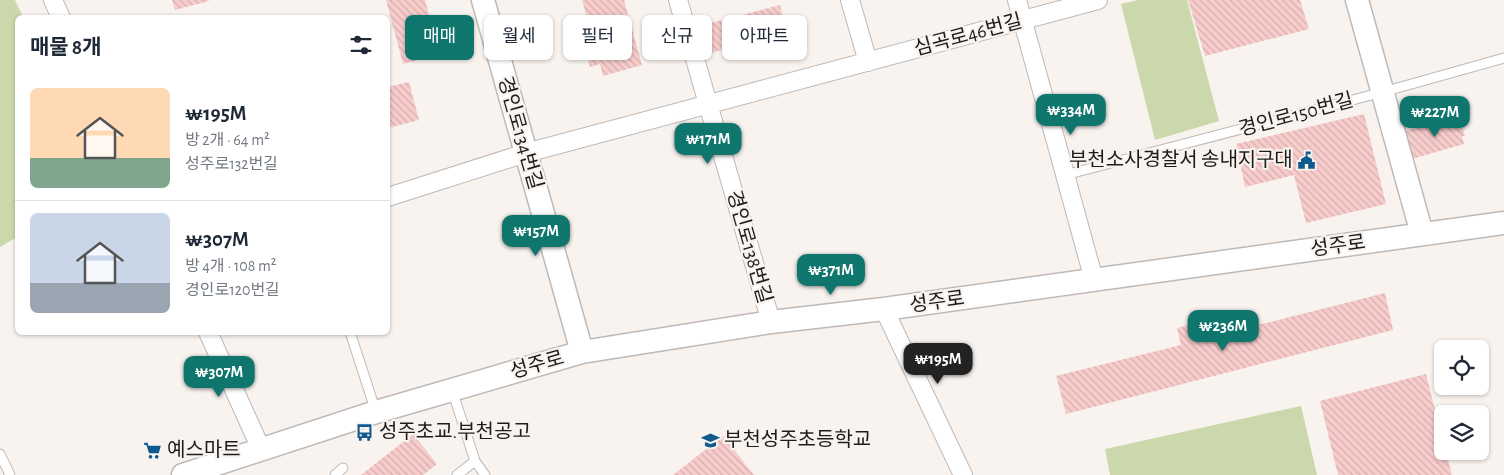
<!DOCTYPE html>
<html lang="ko">
<head>
<meta charset="utf-8">
<style>
  :root { --surface:#fff; --page:#f2f2f3; --text:#1f2937; --muted:#747a83; --line:#e0e1e3; --accent:#0f766e }
  body { margin:0; font-family:"Alegreya Sans","Noto Sans KR",sans-serif; background:var(--page); color:var(--text); height:100vh; display:flex; flex-direction:column; font-size:19px; white-space:nowrap }
  * { box-sizing:border-box; margin:0 }
  p { font-size:16px; color:var(--muted) }
  .icon { flex:none; width:28px; height:28px; fill:none; stroke:currentColor; stroke-width:2; stroke-linecap:round; stroke-linejoin:round }
  .map { position:relative; flex:1; overflow:hidden }
  .panel { position:absolute; left:15px; top:15px; width:375px; height:320px; display:flex; flex-direction:column; background:var(--surface); border-radius:8px; box-shadow:0 1px 4px #0004 }
  .panel>* { flex:none }
  .hud { position:absolute; left:405px; top:15px; width:475px; height:45px; display:flex; gap:10px }
  .fabs { position:absolute; left:1434px; top:340px; display:grid; gap:10px }
  .fabs a { display:grid; place-items:center; width:55px; height:55px; border-radius:8px; background:var(--surface); box-shadow:0 1px 4px #0004; font-size:25px }
  .price { position:absolute; translate:-50% -42px; padding:0 11px; border-radius:10px; background:var(--accent); color:#fff; font-size:16px; line-height:32px; filter:drop-shadow(0 1px 2px #0008) }
  .price::after { content:''; position:absolute; left:50%; top:30px; width:15px; height:11px; margin-left:-8px; background:inherit; clip-path:polygon(0 0,100% 0,50% 100%) }
  .price.active { background:#222; color:#fff }
  ul { padding:0; list-style:none }
  li { display:flex; align-items:center; gap:15px; height:125px; padding:0 15px }
  li+li { border-top:1px solid var(--line) }
  li span { display:grid; place-items:center; flex:none; width:140px; height:100px; border-radius:8px; color:#555 }
  li>.icon { margin-inline-start:auto }
  span .icon { width:60px; height:60px; fill:#fffc; stroke-width:1 }
  li b { font-size:21px }
  h2 { display:flex; justify-content:space-between; align-items:center; height:60px; padding:0 15px; font-size:21px }
  .tag { padding:0 18px; border-radius:8px; background:var(--surface); box-shadow:0 1px 4px #0004; font-size:18px; line-height:45px }
  .tag.active { background:var(--accent); color:#fff }
  .map>svg:first-child { display:block }
  .green { fill:#cbd8ac }
  .building { fill:url(#building-back-hatch) }
  .lines { fill:none; stroke-linecap:round; stroke-linejoin:round }
  .service-casing { stroke:#beb9b6; stroke-width:11 }
  .minor-casing { stroke:#beb9b6; stroke-width:20 }
  .tertiary-casing { stroke:#beb9b6; stroke-width:25 }
  .service { stroke:#fff; stroke-width:9 }
  .minor { stroke:#fff; stroke-width:18 }
  .tertiary { stroke:#fff; stroke-width:22 }
  .labels { text-anchor:middle; dominant-baseline:central; stroke-width:4.5; stroke-linejoin:round; paint-order:stroke }
  .street-label { font-size:20px; fill:#1e1c1b; stroke:#f8f3ef }
  .poi-label { font-size:20px; fill:#1e1c1b; stroke:#f8f3ef; text-anchor:start }
</style>
</head>
<body>
<div class="map">
<svg width="1504" height="475" viewBox="0 0 1504 475">
  <defs>
    <pattern id="building-back-hatch" width="6" height="6" patternUnits="userSpaceOnUse" patternTransform="scale(1.25)"><rect width="6" height="6" fill="#f7cccb"/><path d="M-1 5l2 2M0 0l6 6M5-1l2 2" fill="none" stroke="#d3afae"/></pattern>
  </defs>
  <rect width="100%" height="100%" fill="#f8f3ef"/>
  <path class="green" d="M0,0H15L23,17L18,18L17,237L0,247Z
    M1138,0H1187L1219,121L1155,140L1121,4Z
    M1301,406L1317,475H1110L1105,449Z"/>
  <path class="building" d="M172,0H209V1L175,10Z
    M386,0H425L440,54L403,64Z
    M582,0H624L642,65L603,76L600,64L590,67L580,32L590,29Z
    M1188,0H1300L1309,29L1205,56Z
    M780,5L787,33L710,53L703,25Z
    M409,82L419,120L388,128V87Z
    M1364,114L1386,204L1306,223L1294,175L1245,187L1236,144Z
    M1459,117L1465,136H1462L1464,144L1412,159L1405,131Z
    M1385,293L1393,330L1066,414L1056,376L1181,345L1177,328L1227,315L1230,332Z
    M1426,374L1442,438V451H1446L1452,475H1338L1320,401Z
    M413,434L437,464L423,475H361Z
    M723,436L754,475H673Z"/>
  <g class="lines">
    <defs>
      <path id="service" d="M1065,175L1383,92L1504,58
        M350,332L376,412
        M452,390L475,461L485,475
        M0,454L10,475
        M335,475L343,468
        M457,475L475,461"/>
      <path id="minor" d="M53,0L61,18
        M678,0L771,322
        M850,0L868,62
        M1017,0L1094,280
        M388,197L526,153L1098,0
        M884,309L963,475
        M208,332L261,449"/>
      <path id="tertiary" d="M483,0L582,352
        M1357,0L1422,234
        M183,475L376,412L582,352L771,322L884,309L1504,223"/>
    </defs>
    <use href="#service" class="service-casing"/>
    <use href="#minor" class="minor-casing"/>
    <use href="#tertiary" class="tertiary-casing"/>
    <use href="#service" class="service"/>
    <use href="#minor" class="minor"/>
    <use href="#tertiary" class="tertiary"/>
  </g>
  <defs>
    <symbol id="civic-bare" viewBox="-9 -9 18 18"><path d="M-.6-6.5H3V-4.5H.6V-3L4-1V1h2V6H-6V1h2V-1L-.6-3ZM-1.2 2.5V6h2.4V2.5Z" fill="#115a8e" stroke="#f8f3ef" stroke-width="2.5" paint-order="stroke"/></symbol>
    <symbol id="bus-bare" viewBox="-9 -9 18 18"><path d="M-5-6H5V4H4V6H2V4H-2V6H-4V4H-5ZM-3.5-4V0h7V-4ZM-3.5 1.2v1.5H-2V1.2ZM2 1.2v1.5H3.5V1.2Z" fill="#115a8e" stroke="#f8f3ef" stroke-width="2.5" paint-order="stroke"/></symbol>
    <symbol id="school-bare" viewBox="-9 -9 18 18"><path d="M0-5L7-2L0 1L-7-2ZM-4 1L0 2.5L4 1V4Q0 6-4 4Z" fill="#115a8e" stroke="#f8f3ef" stroke-width="2.5" paint-order="stroke"/></symbol>
    <symbol id="supermarket-bare" viewBox="-9 -9 18 18"><path d="M-6-5.5h2.5l.6 2H6L4.5 2H-2.5L-4.4-4H-6ZM-1.5 3.2a1.3 1.3 0 1 0 .1 0ZM3 3.2a1.3 1.3 0 1 0 .1 0Z" fill="#115a8e" stroke="#f8f3ef" stroke-width="2.5" paint-order="stroke"/></symbol>
  </defs>
  <g fill-rule="evenodd">
    <use href="#civic-bare" x="1294" y="148" width="25" height="25"/>
    <use href="#bus-bare" x="352" y="420" width="25" height="25"/>
    <use href="#school-bare" x="698" y="428" width="25" height="25"/>
    <use href="#supermarket-bare" x="140" y="438" width="25" height="25"/>
  </g>
  <g class="labels">
    <g class="street-label">
      <text transform="translate(968 35) rotate(-15)">심곡로46번길</text>
      <text transform="translate(1296 115) rotate(-15)">경인로150번길</text>
      <text transform="translate(520 133) rotate(74)">경인로134번길</text>
      <text transform="translate(1338 246) rotate(-8)">성주로</text>
      <text transform="translate(749 247) rotate(74)">경인로138번길</text>
      <text transform="translate(937 302) rotate(-8)">성주로</text>
      <text transform="translate(537 365) rotate(-16)">성주로</text>
    </g>
    <g class="poi-label">
      <text x="1293" y="160" text-anchor="end">부천소사경찰서 송내지구대</text>
      <text x="379" y="432">성주초교.부천공고</text>
      <text x="724" y="440">부천성주초등학교</text>
      <text x="167" y="450">예스마트</text>
    </g>
  </g>
</svg>
<div class="fabs">
<a><svg class="icon" aria-label="locate" viewBox="0 0 24 24"><circle cx="12" cy="12" r="6"/><path d="M12 2v4M12 18v4M2 12h4M18 12h4"/></svg></a>
<a><svg class="icon" aria-label="layers" viewBox="0 0 24 24"><path d="M12 4l9 5-9 5-9-5zM3 14l9 5 9-5"/></svg></a>
</div>
<b class="price" style="left:1071px;top:136px">₩334M</b>
<b class="price" style="left:1435px;top:138px">₩227M</b>
<b class="price" style="left:708px;top:165px">₩171M</b>
<b class="price" style="left:536px;top:257px">₩157M</b>
<b class="price" style="left:831px;top:296px">₩371M</b>
<b class="price" style="left:1223px;top:352px">₩236M</b>
<b class="price active" style="left:938px;top:385px">₩195M</b>
<b class="price" style="left:219px;top:398px">₩307M</b>
<div class="hud">
<a class="tag active">매매</a>
<a class="tag">월세</a>
<a class="tag">필터</a>
<a class="tag">신규</a>
<a class="tag">아파트</a>
</div>
<section class="panel">
<h2>매물 8개<svg class="icon" aria-label="filters" viewBox="0 0 24 24"><path d="M4 7h16M4 17h16"/><circle cx="9" cy="7" r="2"/><circle cx="15" cy="17" r="2"/></svg></h2>
<ul>
<li><span style="background:linear-gradient(#ffd9b3 70%,#7fa58c 0)"><svg class="icon" aria-label="home" viewBox="0 0 24 24"><path d="M3 11l9-7 9 7M6 9v11h12V9"/></svg></span><div><b>₩195M</b><p>방 2개 · 64 m²</p><p>성주로132번길</p></div></li>
<li><span style="background:linear-gradient(#c9d6e8 70%,#9aa5b1 0)"><svg class="icon" aria-label="home" viewBox="0 0 24 24"><path d="M3 11l9-7 9 7M6 9v11h12V9"/></svg></span><div><b>₩307M</b><p>방 4개 · 108 m²</p><p>경인로120번길</p></div></li>
</ul>
</section>
</div>
</body>
</html>
